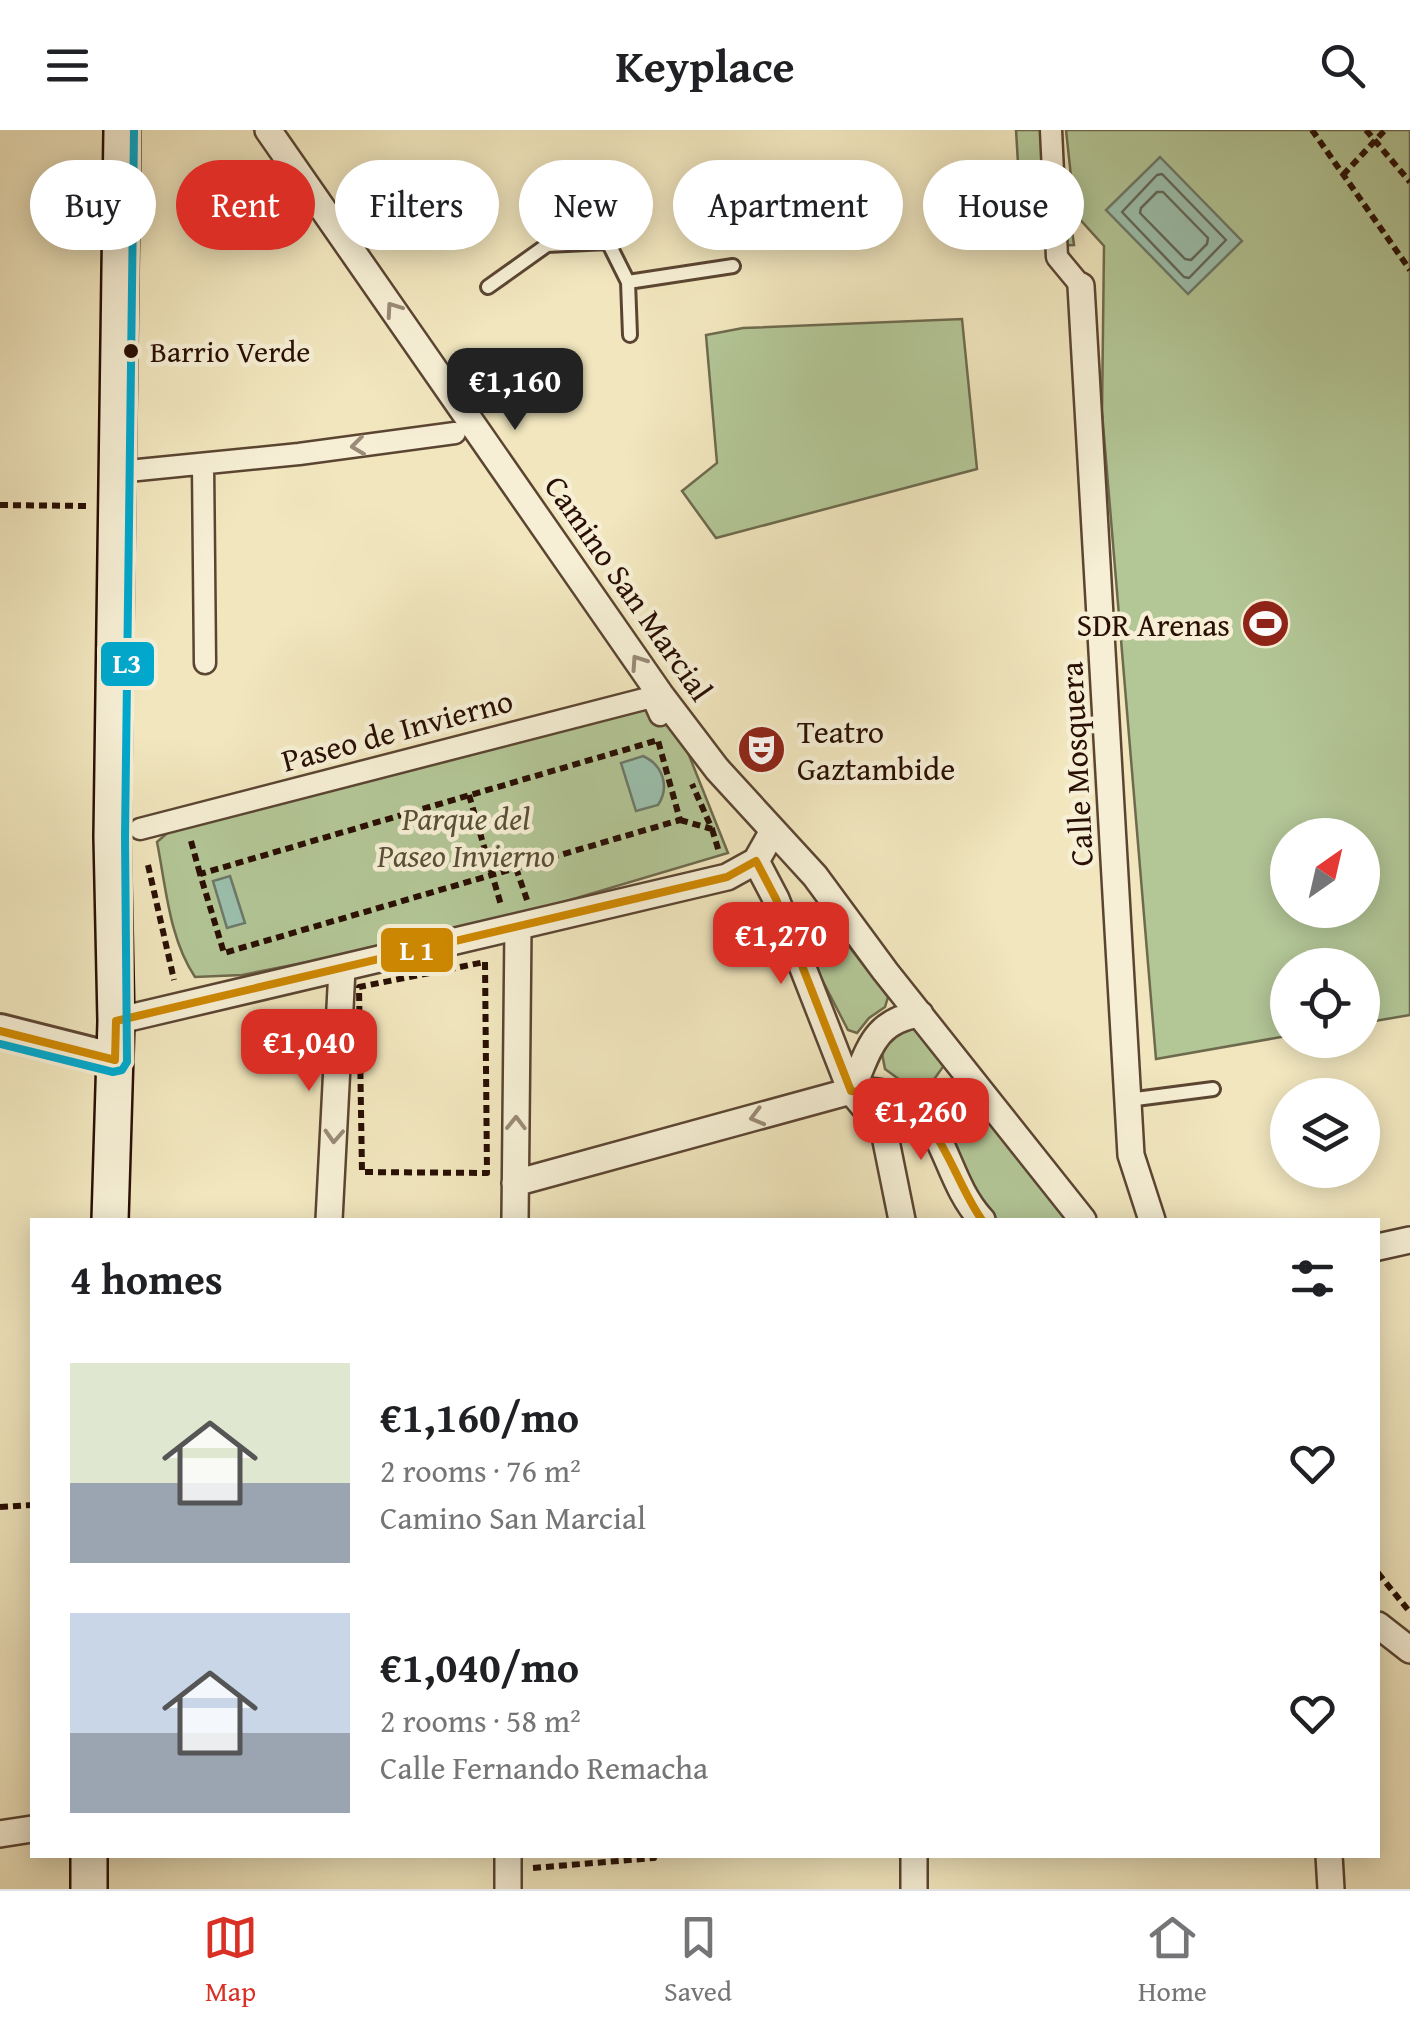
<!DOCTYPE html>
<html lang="en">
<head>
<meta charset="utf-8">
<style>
  :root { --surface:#fff; --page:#f6f6f6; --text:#202124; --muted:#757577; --line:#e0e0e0; --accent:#d93025 }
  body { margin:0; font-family:"Gentium Book Plus",serif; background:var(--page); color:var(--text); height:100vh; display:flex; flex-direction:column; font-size:38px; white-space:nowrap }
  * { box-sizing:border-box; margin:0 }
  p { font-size:32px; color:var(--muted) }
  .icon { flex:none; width:55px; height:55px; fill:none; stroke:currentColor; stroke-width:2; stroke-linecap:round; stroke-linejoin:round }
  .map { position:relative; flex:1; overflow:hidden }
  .details { position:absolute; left:30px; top:1088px; width:1350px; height:640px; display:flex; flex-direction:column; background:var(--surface); border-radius:0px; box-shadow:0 5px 25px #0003 }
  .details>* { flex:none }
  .banner { position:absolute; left:30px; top:30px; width:1350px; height:90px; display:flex; gap:20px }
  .needle { width:65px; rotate:34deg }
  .controls { position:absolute; left:1270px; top:688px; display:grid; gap:20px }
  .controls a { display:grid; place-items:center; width:110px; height:110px; border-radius:50%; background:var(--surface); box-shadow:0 5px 25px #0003; font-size:50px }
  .price { position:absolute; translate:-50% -85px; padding:0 22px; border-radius:20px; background:var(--accent); color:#fff; font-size:32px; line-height:65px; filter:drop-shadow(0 2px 5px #0008) }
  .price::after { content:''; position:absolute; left:50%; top:60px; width:30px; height:22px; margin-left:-15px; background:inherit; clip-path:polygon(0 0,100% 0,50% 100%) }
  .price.active { background:#222; color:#fff }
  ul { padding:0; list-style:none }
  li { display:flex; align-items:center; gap:30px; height:250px; padding:0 40px }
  li span { display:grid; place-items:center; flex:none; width:280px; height:200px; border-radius:0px; color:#555 }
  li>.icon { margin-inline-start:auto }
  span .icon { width:120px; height:120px; fill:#fffc; stroke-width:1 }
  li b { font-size:42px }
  h2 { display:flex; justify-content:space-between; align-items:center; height:120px; padding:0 40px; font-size:42px }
  .tag { padding:0 35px; border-radius:45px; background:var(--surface); box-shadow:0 5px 25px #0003; font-size:35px; line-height:90px }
  .tag.active { background:var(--accent); color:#fff }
  header { display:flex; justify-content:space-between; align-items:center; height:130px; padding:0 40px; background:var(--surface); font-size:45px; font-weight:700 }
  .tabs { display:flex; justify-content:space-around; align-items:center; height:140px; border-top:2px solid var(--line); background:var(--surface); font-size:28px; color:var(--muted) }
  .tabs a { display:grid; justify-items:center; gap:5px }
  .tabs .active { color:var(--accent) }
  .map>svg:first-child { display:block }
  .green { fill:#b3c696; stroke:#6e6a4d; stroke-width:2.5; fill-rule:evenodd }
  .water { fill:#9bc0ad; stroke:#6d7969; stroke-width:2.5 }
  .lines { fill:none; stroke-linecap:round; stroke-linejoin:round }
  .shore { stroke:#626858; stroke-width:2.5 }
  .service-casing { stroke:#5b4532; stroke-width:18 }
  .pedestrian-casing { stroke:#5b4532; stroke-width:25 }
  .minor-casing { stroke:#5b4532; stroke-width:30 }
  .tertiary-casing { stroke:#5b4532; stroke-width:38 }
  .secondary-casing { stroke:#290f04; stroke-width:40 }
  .path { stroke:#290f04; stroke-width:6; stroke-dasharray:8 5; stroke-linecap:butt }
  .service { stroke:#f6efd5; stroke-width:12 }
  .pedestrian { stroke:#f6efd5; stroke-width:20 }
  .minor { stroke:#f6efd5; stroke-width:25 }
  .tertiary { stroke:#f6efd5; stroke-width:32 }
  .secondary { stroke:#f6efd5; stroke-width:35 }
  .bus-1-casing { stroke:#f6efd5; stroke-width:15 }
  .bus-2-casing { stroke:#f6efd5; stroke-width:15 }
  .bus-1 { stroke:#ce8801; stroke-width:8 }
  .bus-2 { stroke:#00a9ce; stroke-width:8 }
  .oneway { stroke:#9a8a77 }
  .bus-dot { fill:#290f04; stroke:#f6efd5; stroke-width:4 }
  .labels { text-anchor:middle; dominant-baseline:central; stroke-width:9; stroke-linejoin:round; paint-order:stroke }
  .bus-label { font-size:30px; fill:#290f04; stroke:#f6efd5; text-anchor:start }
  .street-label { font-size:32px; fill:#290f04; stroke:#f6efd5 }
  .poi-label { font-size:32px; fill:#290f04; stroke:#f6efd5; text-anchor:end }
  .park-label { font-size:32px; font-style:italic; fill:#594f37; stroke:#f6efd5 }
  .line-badge { stroke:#f6efd5; stroke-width:4 }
  .badge-label { font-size:28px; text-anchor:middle; font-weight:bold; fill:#fff }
</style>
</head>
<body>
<header><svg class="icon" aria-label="menu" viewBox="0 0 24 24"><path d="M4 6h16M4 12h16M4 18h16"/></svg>Keyplace<svg class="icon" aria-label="search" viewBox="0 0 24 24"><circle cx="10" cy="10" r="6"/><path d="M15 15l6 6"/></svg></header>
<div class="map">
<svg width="1410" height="1759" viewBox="0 0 1410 1759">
  <rect width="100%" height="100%" fill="#f1e6be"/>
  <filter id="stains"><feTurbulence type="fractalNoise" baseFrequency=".002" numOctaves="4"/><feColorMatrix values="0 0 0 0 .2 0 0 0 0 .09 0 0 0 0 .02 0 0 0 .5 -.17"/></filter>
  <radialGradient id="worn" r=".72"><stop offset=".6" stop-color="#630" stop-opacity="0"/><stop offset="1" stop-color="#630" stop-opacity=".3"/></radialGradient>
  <path class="green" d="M1016,0H1059L1074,115L1023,117Z
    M1066,0H1410V885L1363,893L1362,835H1288L1287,906L1156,929L1102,282L1104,116L1075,84ZM1288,705H1362V780H1288Z
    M962,189L977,339L716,408L682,361L717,333L706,205L743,198Z
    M663,560L728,723L509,788L506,793L242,845L195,847C169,808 166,757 157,712L188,685Z
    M831,793L888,867L885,877L869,888L857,903L848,900L801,809Z
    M902,894L923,900L945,934L922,966L885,939L881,918Z
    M957,948L1070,1090H995C965,1058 959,1013 934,977Z"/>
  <path class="water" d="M1160,27L1242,111L1188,164L1106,80Z
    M643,626C663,635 670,657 658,675L636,681L621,633Z
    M230,746L245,793L227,798L213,751Z"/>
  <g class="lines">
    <path class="shore" d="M1162,44L1226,110L1189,148L1184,147L1122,82L1157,45Z
      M1157,62H1163L1208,108L1207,114L1191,130L1185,129L1140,83L1141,78Z"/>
    <defs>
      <path id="service" d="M628,152L630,205
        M488,157L547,115L608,112L628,152L733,136
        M1128,970L1213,959"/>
      <path id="pedestrian" d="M1051,0L1057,127L1081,156
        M203,334L205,533
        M118,342L299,324L455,303
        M140,699L652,567L660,585"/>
      <path id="minor" d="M268,0L660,564L717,639L815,746L885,841L1083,1090
        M1081,156L1131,1025L1152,1090
        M756,731L776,769L851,961L884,1001L902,1090
        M116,891L727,747L756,731L773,701
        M851,961C869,922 872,891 920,884
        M515,1053L851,961C950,955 934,1038 982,1090
        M329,1090L342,839
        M515,1090L518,797
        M1378,1117L1410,1110
        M1378,1495L1410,1520
        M0,1704L32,1699
        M914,1725V1759
        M1329,1725L1331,1759
        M508,1759V1725"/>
      <path id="tertiary" d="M0,901L115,930"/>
      <path id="secondary" d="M110,1090L116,891L112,707L122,0
        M89,1725V1759"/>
    </defs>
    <use href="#service" class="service-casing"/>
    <use href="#pedestrian" class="pedestrian-casing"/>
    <use href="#minor" class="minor-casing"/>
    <use href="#tertiary" class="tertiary-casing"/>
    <use href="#secondary" class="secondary-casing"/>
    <path class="path" d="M1312,0L1410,140
      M1366,0L1410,52
      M1343,45L1385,0
      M0,375L88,376
      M655,611L200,744L224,823L680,690L657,607
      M469,665L501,775
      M680,690L712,699L692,654
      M712,699L719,722
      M191,711L200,744
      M148,735L174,850
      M516,738L527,770
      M485,832L487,1043L362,1042L359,857Z
      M0,1377L32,1375
      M1378,1443L1409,1481
      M533,1738L654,1728V1725"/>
    <use href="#service" class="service"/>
    <use href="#pedestrian" class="pedestrian"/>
    <use href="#minor" class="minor"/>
    <use href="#tertiary" class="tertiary"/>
    <use href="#secondary" class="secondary"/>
    <defs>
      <path id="bus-1" d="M0,901L115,930L116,891L727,747L756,731L776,769L851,961C861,962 873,961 883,963C938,974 952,1049 982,1090"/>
      <path id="bus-2" d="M0,914L113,942L122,940L127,932L125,707L134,0"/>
    </defs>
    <use href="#bus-1" class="bus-1-casing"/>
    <use href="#bus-2" class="bus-2-casing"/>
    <use href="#bus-1" class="bus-1"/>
    <use href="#bus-2" class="bus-2"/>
  </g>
  <defs><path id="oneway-chevron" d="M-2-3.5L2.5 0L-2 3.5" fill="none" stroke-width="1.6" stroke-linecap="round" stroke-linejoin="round" transform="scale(2.5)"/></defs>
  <g class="oneway">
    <use href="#oneway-chevron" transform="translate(393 179) rotate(-125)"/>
    <use href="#oneway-chevron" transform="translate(358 316) rotate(173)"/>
    <use href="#oneway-chevron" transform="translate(638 532) rotate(-124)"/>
    <use href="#oneway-chevron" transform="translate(757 987) rotate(165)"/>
    <use href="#oneway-chevron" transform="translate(516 993) rotate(-89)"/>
    <use href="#oneway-chevron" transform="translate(334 1006) rotate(93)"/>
  </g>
  <defs>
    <symbol id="stadium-disc" viewBox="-11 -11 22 22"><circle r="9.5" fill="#8f2418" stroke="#f6efd5"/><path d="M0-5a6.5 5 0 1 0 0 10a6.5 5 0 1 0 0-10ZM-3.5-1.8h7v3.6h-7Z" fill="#fff"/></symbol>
    <symbol id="theatre-disc" viewBox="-11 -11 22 22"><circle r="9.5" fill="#8f2418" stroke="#f6efd5"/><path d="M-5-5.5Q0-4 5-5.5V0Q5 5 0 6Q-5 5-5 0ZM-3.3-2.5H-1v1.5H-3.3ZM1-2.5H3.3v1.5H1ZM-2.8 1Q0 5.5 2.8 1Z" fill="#fff"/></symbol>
  </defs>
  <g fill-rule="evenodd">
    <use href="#stadium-disc" x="1238" y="466" width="55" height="55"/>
    <use href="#theatre-disc" x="734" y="592" width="55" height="55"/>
  </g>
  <circle class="bus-dot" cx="131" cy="221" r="9"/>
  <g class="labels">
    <g class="bus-label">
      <text x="150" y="221">Barrio Verde</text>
    </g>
    <g class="street-label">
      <text transform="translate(629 458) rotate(55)">Camino San Marcial</text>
      <text transform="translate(397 600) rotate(-15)">Paseo de Invierno</text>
      <text transform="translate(1076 634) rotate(-93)">Calle Mosquera</text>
    </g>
    <g class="poi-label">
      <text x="1230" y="494">SDR Arenas</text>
      <text x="797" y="601" text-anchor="start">Teatro<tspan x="797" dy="37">Gaztambide</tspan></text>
    </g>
    <g class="park-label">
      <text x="466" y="688">Parque del<tspan x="466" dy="37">Paseo Invierno</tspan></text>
    </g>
  </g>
  <g class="line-badge">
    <rect x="99" y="510" width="57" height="48" rx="10" fill="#00a9ce"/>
    <rect x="379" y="796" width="76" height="48" rx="10" fill="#ce8801"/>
  </g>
  <g class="badge-label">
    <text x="127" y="543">L3</text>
    <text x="417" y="830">L 1</text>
  </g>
  <rect width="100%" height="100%" filter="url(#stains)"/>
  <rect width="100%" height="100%" fill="url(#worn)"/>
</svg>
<div class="controls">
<a><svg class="needle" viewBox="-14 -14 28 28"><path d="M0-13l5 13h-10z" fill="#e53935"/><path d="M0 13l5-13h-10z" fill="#757577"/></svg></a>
<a><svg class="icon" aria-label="locate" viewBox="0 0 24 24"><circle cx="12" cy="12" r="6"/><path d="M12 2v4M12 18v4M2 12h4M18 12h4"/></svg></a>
<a><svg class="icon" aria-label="layers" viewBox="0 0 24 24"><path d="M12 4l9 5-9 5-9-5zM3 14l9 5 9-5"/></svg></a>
</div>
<b class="price active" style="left:515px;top:303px">€1,160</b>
<b class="price" style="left:781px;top:857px">€1,270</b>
<b class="price" style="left:309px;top:964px">€1,040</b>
<b class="price" style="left:921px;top:1033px">€1,260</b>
<div class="banner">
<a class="tag">Buy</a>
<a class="tag active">Rent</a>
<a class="tag">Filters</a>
<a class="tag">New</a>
<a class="tag">Apartment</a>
<a class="tag">House</a>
</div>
<section class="details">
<h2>4 homes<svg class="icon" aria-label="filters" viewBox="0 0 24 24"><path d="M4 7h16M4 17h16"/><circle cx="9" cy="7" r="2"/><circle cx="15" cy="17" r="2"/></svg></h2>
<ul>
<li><span style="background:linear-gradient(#dfe7d0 60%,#9aa5b1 0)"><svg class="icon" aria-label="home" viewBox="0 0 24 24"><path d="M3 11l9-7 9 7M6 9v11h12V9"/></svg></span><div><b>€1,160/mo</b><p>2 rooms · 76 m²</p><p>Camino San Marcial</p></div><svg class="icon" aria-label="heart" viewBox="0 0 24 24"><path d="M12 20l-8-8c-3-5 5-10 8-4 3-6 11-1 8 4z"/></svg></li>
<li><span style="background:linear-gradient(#c9d6e8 60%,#9aa5b1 0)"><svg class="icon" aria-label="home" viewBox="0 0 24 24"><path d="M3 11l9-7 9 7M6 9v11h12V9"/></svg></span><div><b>€1,040/mo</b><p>2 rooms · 58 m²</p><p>Calle Fernando Remacha</p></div><svg class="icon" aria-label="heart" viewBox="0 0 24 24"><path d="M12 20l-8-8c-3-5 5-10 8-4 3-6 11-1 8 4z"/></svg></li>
</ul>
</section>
</div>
<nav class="tabs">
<a class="active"><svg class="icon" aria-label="map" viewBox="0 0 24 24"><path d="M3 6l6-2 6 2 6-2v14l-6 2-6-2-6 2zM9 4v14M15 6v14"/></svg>Map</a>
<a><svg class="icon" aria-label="saved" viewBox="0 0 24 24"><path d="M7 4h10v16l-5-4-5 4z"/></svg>Saved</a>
<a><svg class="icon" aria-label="home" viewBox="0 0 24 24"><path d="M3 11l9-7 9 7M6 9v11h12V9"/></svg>Home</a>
</nav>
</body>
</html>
